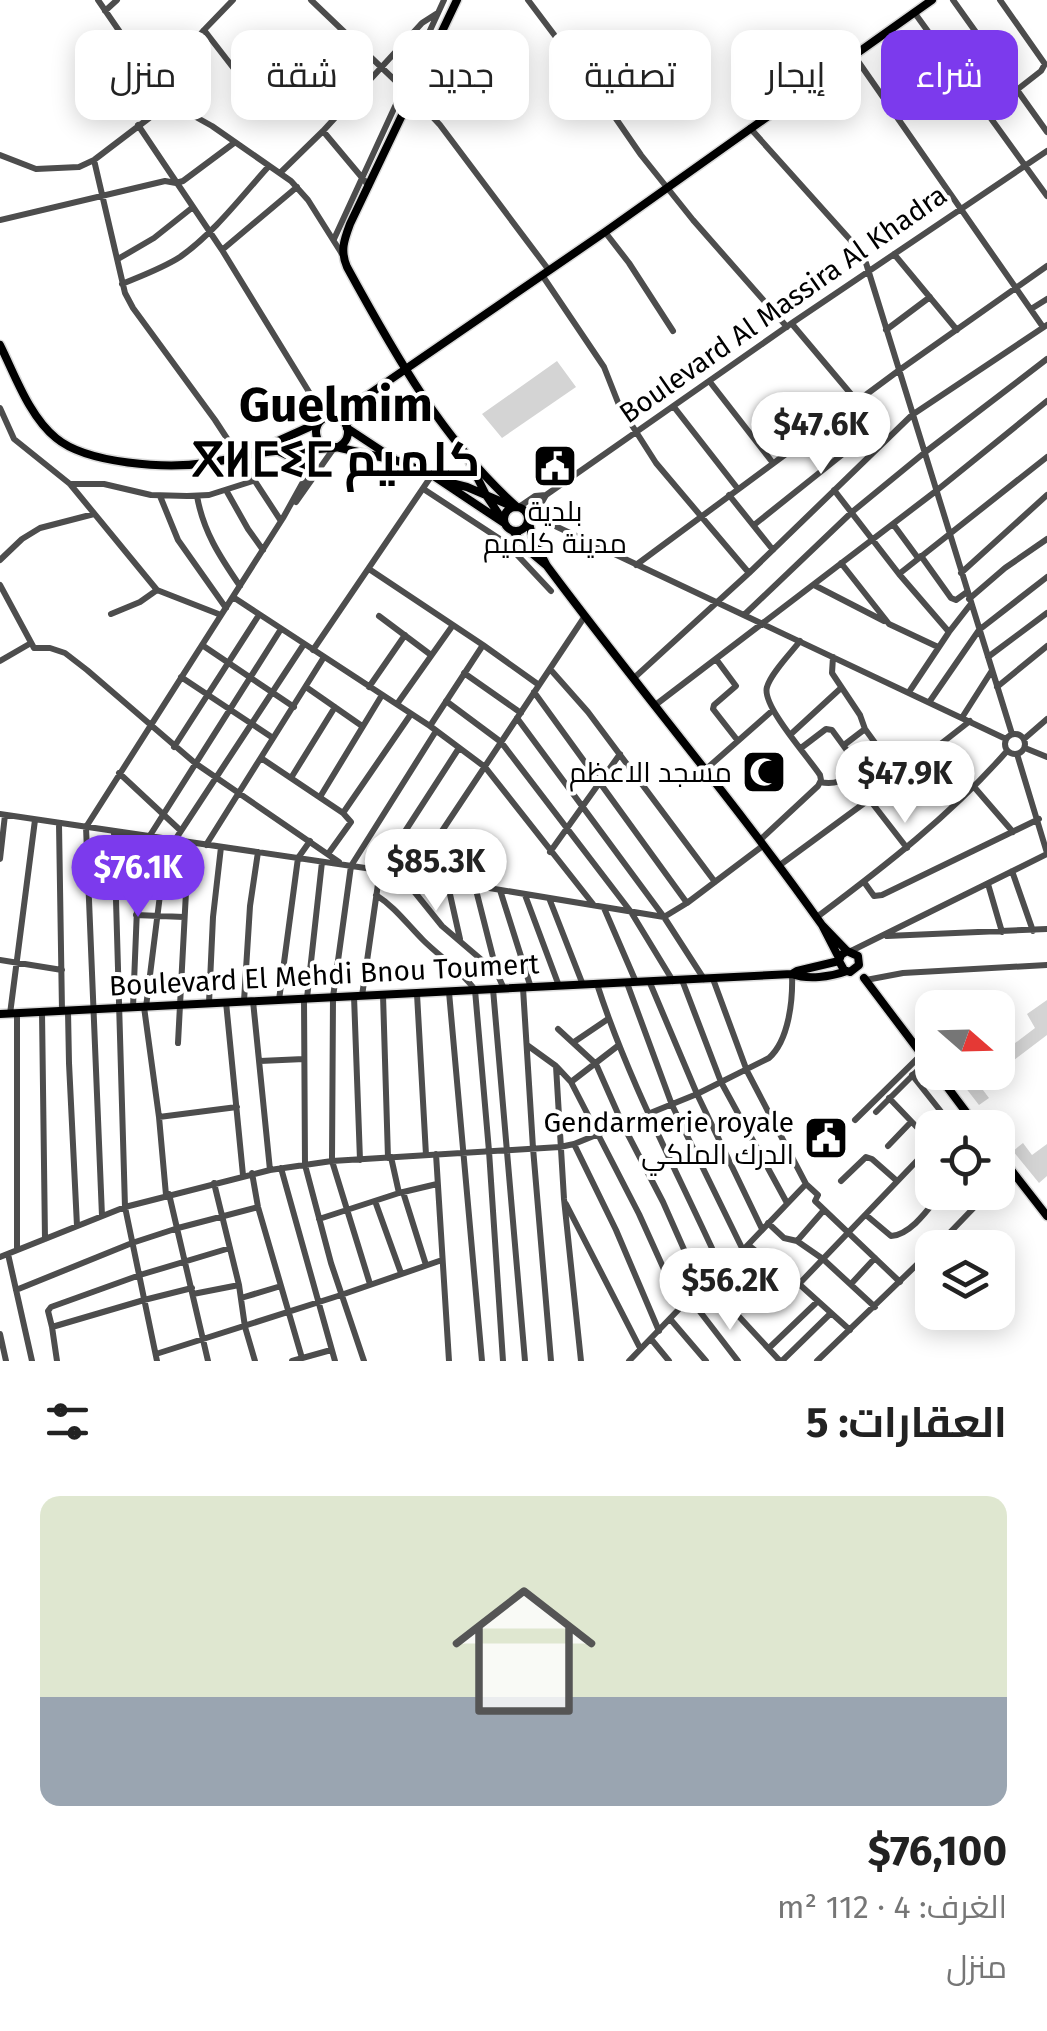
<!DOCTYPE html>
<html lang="ar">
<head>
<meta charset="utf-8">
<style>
  :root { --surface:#fff; --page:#f2f2f2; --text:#222; --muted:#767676; --accent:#7c3aed }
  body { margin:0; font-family:"Fira Sans",Cairo,"Noto Sans Tifinagh",sans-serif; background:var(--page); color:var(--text); direction:rtl; height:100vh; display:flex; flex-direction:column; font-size:38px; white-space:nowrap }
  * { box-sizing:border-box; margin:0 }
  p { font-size:32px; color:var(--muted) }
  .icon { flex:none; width:55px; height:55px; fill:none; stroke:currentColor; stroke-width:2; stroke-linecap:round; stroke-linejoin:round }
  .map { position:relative; height:1361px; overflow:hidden; direction:ltr }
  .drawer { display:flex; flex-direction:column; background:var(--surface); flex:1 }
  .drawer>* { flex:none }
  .guide { position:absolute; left:30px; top:30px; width:988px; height:90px; direction:rtl; display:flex; gap:20px }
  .needle { width:65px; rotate:110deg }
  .buttons { position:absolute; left:915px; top:990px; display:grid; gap:20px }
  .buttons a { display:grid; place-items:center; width:100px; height:100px; border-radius:20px; background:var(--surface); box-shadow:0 5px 25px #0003; font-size:50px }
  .price { position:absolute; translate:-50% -85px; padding:0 22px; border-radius:35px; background:#fff; color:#222; font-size:32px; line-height:65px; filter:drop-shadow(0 2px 5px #0008) }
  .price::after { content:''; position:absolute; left:50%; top:60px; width:30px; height:22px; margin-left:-15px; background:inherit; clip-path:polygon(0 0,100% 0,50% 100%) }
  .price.current { background:var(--accent); color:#fff }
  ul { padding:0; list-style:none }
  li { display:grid; align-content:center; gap:20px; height:530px; padding:0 40px }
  li span { display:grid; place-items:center; height:310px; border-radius:20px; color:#555 }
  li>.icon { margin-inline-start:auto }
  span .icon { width:180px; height:180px; fill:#fffc; stroke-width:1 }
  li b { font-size:42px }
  h2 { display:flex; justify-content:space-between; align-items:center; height:120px; padding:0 40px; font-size:42px }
  .chip { padding:0 35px; border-radius:20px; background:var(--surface); box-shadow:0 5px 25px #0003; font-size:35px; line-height:90px }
  .chip.current { background:var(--accent); color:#fff }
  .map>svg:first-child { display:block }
  .green { fill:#d4d4d4 }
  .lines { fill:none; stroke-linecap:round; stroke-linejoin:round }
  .major-casing { stroke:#dbdbdb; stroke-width:11 }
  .minor { stroke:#4d4d4d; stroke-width:6 }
  .major { stroke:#000; stroke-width:8 }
  .labels { text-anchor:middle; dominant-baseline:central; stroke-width:8; stroke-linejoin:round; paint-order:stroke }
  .street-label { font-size:28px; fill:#000; stroke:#fff }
  .poi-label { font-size:28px; fill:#000; stroke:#fff; text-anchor:end }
  .town-label { font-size:48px; font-weight:bold; fill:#000; stroke:#fff }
</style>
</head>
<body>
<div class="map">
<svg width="1047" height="1361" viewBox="0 0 1047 1361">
  <rect width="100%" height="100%" fill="#fff"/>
  <path class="green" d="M557,361L576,387L502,438L482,414Z
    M1047,1000V1035L980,1086L989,1098L979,1105L965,1087L974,1081L971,1076L976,1073L998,1072V1056L1035,1028L1027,1014Z
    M1023,1143L1032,1155L1047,1144V1176L1039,1183L1013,1151Z"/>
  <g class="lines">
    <defs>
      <path id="major" d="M457,0L350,224C344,240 340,251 347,267C394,353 443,441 517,507
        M0,345C15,375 29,416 56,438C87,464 167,469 206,463C230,460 252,453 275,451C294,449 312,450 330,448
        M316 432a16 16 0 1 1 32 0a16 16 0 1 1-32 0Z
        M328,417L365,397L605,232L932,0
        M346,425L363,400
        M347,428L394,459
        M336,447L398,461L432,475L504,523
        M258,450L318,423
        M280,452L299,461L308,476
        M470,463L486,495L500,516
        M443,481L467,487L514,507
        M504 519a12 12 0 1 1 24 0a12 12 0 1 1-24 0Z
        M528,519L533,539L547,566C637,687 735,802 822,925
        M513,531L529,551L547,566
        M839,958L822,925L847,951L858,956L859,965L850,972L844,970L839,961L841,955L847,951
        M792,974L797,971L839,961
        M864,978L932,1068
        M0,1014L792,974C808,980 830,977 847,971
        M936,1072L978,1128
        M998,1153L1047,1216"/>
    </defs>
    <use href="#major" class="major-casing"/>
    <path class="minor" d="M98,0L122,35L160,84
      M311,0L403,88
      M528,0L601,97L641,155L693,220L787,327
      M953,0L1047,132
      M1000,0L1045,64L1041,71L1018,89
      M105,11L117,0
      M914,12L1047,196
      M204,30L245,83L261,109
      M853,54L1043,327
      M411,94L440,125L548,269
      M159 103a9 9 0 1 1 18 0a9 9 0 1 1-18 0Z
      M162,96L160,84L204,30L233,0
      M176,106L212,126L291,181L308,200L342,254
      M138,125L222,250L325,418
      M750,128L854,244L866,263L1012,734
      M323,131L369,186
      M0,155L36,169L79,167L94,160L161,109
      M94,160L125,293L133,308L215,420L281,521
      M280,173L323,131L422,23L436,14
      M0,220L165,181L176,183L183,181L234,143
      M605,232L629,263L673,331
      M334,239L444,0
      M222,250L297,187
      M894,254L957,330
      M118,259L154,238L193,207
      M542,275L604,367L619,405L656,463L749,573
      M122,284C141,276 163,268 180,257C214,233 241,197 269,166
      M1031,309L1047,299
      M792,324L888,438
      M886,330L930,297
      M710,382L773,463
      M674,407L738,489
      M0,408L14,439L70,484L157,590L221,615
      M70,484H104L151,495L187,496L209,495L253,481
      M226,490L248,529L263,550
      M425,490L506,543L551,591
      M834,490L899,574L949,632
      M729,495L773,550
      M160,496L178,540L226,608
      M197,496C203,531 220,557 240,586
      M296,502L334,448
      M519,507L535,496L546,495
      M527,513L542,502L546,495L792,323L1047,151
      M528,515L534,516L1006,739
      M893,524L918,558
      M754,525L878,426
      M921,556L951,598L956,600L967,592
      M0,560L22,539L40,528L94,514
      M841,563L889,624L938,647
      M636,565L898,371L1047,266
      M369,569L483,645L539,685
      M961,573L1047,495
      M899,574L1047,457
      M0,585L34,648H50L65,653L87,670L195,763L339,862
      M814,585L884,621
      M233,597L430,726L485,767L593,904
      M969,599L1005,568L1047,539
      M111,614L140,602L157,590
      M744,615L852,512L924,453L1047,359
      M379,616L431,655
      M202,645L294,707
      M313,650L432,475
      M833,657L832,673L860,715L865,729L899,776
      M988,657L1047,613
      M716,659L736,686L714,705L713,709L738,741
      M0,661L31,643
      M550,669L588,712L715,882
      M464,673L521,713
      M181,677L273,738
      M634,678L749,573L912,415L1047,325
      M306,687L362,726
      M369,687L405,635
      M997,687L1047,646
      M534,692L687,903
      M909,692L949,632L970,605
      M446,701L501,742L631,912L673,981
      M930,701L979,630L1047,577
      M397,704L453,625
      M654,706L936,491L1047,401
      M963,716L991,672
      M517,718L664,917L704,979
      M430,726L483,645
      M1005 744a10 10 0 1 1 20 0a10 10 0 1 1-20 0Z
      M791,734L841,688
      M1024,739L1047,719
      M844,745L865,729
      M174,747L259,615
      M801,748L826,729L832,730L878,793
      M1025,748L1047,757
      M1017,754L1047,853
      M261,758L343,813L411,714
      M705,770L773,710
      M119,773L180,830
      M291,778L335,707
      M820,782C837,786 847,778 861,770
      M975,788L1013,832
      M320,797L382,695
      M869,799L907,848
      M0,814L399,873L664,917L687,903L764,845
      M59,824L62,1011
      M114,832L125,1207L157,1361
      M149,837L281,629
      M175,840L304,644
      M760,840L818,786L821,780L820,775C809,758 761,705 767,687C771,673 791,653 800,641
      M206,845L324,657
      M550,852L620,754
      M328,854L351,822L343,813
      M0,859L5,815
      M780,865L878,793L970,721
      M1012,871L1033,931
      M400,874L442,926L497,973
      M412,876L585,616
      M447,881L460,939
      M864,882L874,896L882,895L1039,819
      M988,884L1002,932
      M475,886L497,973L504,989
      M500,890L531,988
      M376,895C395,907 407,924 423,940C440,957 461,970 475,990L489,1151L503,1361
      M525,895L559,986
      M549,898L583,985
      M604,908L636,982
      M136,915L184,917
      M817,917C885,866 951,815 1007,751
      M887,936L1047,929
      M851,951L1047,854
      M0,960L62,970
      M713,979L747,1071L806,1184L818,1195L815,1201L900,1282
      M682,980L721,1082L787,1203
      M866,980L903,973L1047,965
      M627,983L672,1105L743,1250
      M650,983L697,1094L762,1229
      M597,984C629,1083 679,1175 722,1270
      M523,988L533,1148L551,1361
      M493,989L525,1361
      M449,992L482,1361
      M417,994L426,1155
      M383,995L388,1158
      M354,996L360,1160
      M362,996L380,870L459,748
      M307,998L322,862
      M304,999L305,1165L331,1263L364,1361
      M279,1000L298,858L310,841
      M244,1001L250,906L258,852
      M253,1001L270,1170
      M226,1002L243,1175
      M209,1003L213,917L221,847
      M133,1007L140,835
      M144,1007L159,1117L166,1195
      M146,1007L167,839
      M68,1011L69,1063L77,1226
      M42,1012L45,1239
      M10,1014L35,820
      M17,1014V1250
      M558,1029L596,1064L623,1125L663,1202L702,1290
      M574,1042L608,1019
      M178,1043L186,892L191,843
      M527,1045L556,1066L564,1199L581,1361
      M260,1061L304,1059
      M557,1067L571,1082L639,1214L681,1307
      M912,1075L954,1128
      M571,1082L619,1045
      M889,1098L932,1143
      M876,1112L927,1061
      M159,1117L237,1107
      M855,1120L922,1054
      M574,1144L616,1230L659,1331
      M888,1146L911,1122
      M436,1154L449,1361
      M391,1157L399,1193
      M281,1168L335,1361
      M252,1173L258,1207L302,1358
      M841,1181L866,1157L872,1159L897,1181
      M214,1183L239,1285L245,1327L255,1361
      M998,1184L1011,1169
      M403,1192L426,1265
      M169,1194L208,1361
      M375,1201L401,1273
      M566,1204L640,1348
      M866,1215L891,1236C911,1235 929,1208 942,1192
      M102,1216L86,827L283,518L313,464L317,436
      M319,1219L399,1193L437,1184
      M768,1223L784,1238L797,1241L823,1259L875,1307
      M797,1241L824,1210
      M748,1245L799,1284L850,1330
      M935,1248L989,1192
      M8,1254L32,1361
      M0,1257L125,1207L270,1170L332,1161L560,1147L574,1144L697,1094L769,1058C789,1040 793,1000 792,974
      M711,1281L732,1309L780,1361
      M370,1284L332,1161L333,997L351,866L436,731
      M799,1284L932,1145
      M851,1284L875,1258
      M192,1288L144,1300L52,1327L48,1311L51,1307L140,1275L230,1248
      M16,1290L132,1243L178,1228L258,1207
      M193,1294L239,1285
      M241,1298L281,1286
      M691,1300L738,1361
      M732,1309L774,1267
      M671,1320L706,1361
      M52,1327L57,1361
      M0,1334L6,1361
      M651,1339L669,1361
      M769,1348L818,1301
      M156,1354L341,1295L442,1260
      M292,1361L331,1350
      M629,1361L681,1307L743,1250L806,1184
      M782,1361L831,1313
      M817,1361L932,1250"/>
    <use href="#major" class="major"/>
  </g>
  <defs>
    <symbol id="civic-square" viewBox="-11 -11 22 22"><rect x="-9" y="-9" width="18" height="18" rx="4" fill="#000" stroke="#fff"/><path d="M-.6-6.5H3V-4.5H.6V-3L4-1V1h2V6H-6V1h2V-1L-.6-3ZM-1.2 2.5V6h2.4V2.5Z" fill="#fff"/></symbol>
    <symbol id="mosque-square" viewBox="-11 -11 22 22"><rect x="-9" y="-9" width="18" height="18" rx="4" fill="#000" stroke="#fff"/><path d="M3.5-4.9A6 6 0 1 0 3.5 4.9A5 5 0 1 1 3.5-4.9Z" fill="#fff"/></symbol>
  </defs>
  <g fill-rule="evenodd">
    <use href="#civic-square" x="530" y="441" width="50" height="50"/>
    <use href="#mosque-square" x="739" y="747" width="50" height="50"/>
    <use href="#civic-square" x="801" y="1113" width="50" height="50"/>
  </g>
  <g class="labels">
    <g class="street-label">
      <text transform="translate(783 304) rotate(-35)">Boulevard Al Massira Al Khadra</text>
      <text transform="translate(324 975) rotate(-3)">Boulevard El Mehdi Bnou Toumert</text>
    </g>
    <g class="poi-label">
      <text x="555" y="511" text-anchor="middle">بلدية<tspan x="555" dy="32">مدينة كلميم</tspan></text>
      <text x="732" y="772">مسجد الاعظم</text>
      <text x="794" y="1122">Gendarmerie royale<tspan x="794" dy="32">الدرك الملكي</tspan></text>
    </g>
    <g class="town-label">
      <text x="336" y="405">Guelmim<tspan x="336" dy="55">ⴳⵍⵎⵉⵎ كلميم</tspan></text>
    </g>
  </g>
</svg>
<div class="buttons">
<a><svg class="needle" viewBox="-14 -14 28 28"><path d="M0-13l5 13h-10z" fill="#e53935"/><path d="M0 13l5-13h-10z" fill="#767676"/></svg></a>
<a><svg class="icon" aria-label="locate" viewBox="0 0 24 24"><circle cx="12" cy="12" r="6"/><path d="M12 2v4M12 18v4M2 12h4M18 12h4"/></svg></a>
<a><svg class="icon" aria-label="layers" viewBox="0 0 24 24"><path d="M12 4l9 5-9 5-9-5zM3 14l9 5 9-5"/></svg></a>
</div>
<b class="price" style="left:821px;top:477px">$47.6K</b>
<b class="price" style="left:905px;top:826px">$47.9K</b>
<b class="price" style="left:436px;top:914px">$85.3K</b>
<b class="price current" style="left:138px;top:920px">$76.1K</b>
<b class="price" style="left:730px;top:1333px">$56.2K</b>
<div class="guide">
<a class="chip current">شراء</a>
<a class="chip">إيجار</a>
<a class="chip">تصفية</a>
<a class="chip">جديد</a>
<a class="chip">شقة</a>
<a class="chip">منزل</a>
</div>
</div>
<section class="drawer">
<h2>العقارات: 5<svg class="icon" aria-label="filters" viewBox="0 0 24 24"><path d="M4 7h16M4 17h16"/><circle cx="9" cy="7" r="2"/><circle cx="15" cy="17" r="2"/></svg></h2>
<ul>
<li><span style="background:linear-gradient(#dfe7d0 65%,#9aa5b1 0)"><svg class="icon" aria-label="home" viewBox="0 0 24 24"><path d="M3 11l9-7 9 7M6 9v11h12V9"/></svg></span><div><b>$76,100</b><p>الغرف: 4 · 112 m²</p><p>منزل</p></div></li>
</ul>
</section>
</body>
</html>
